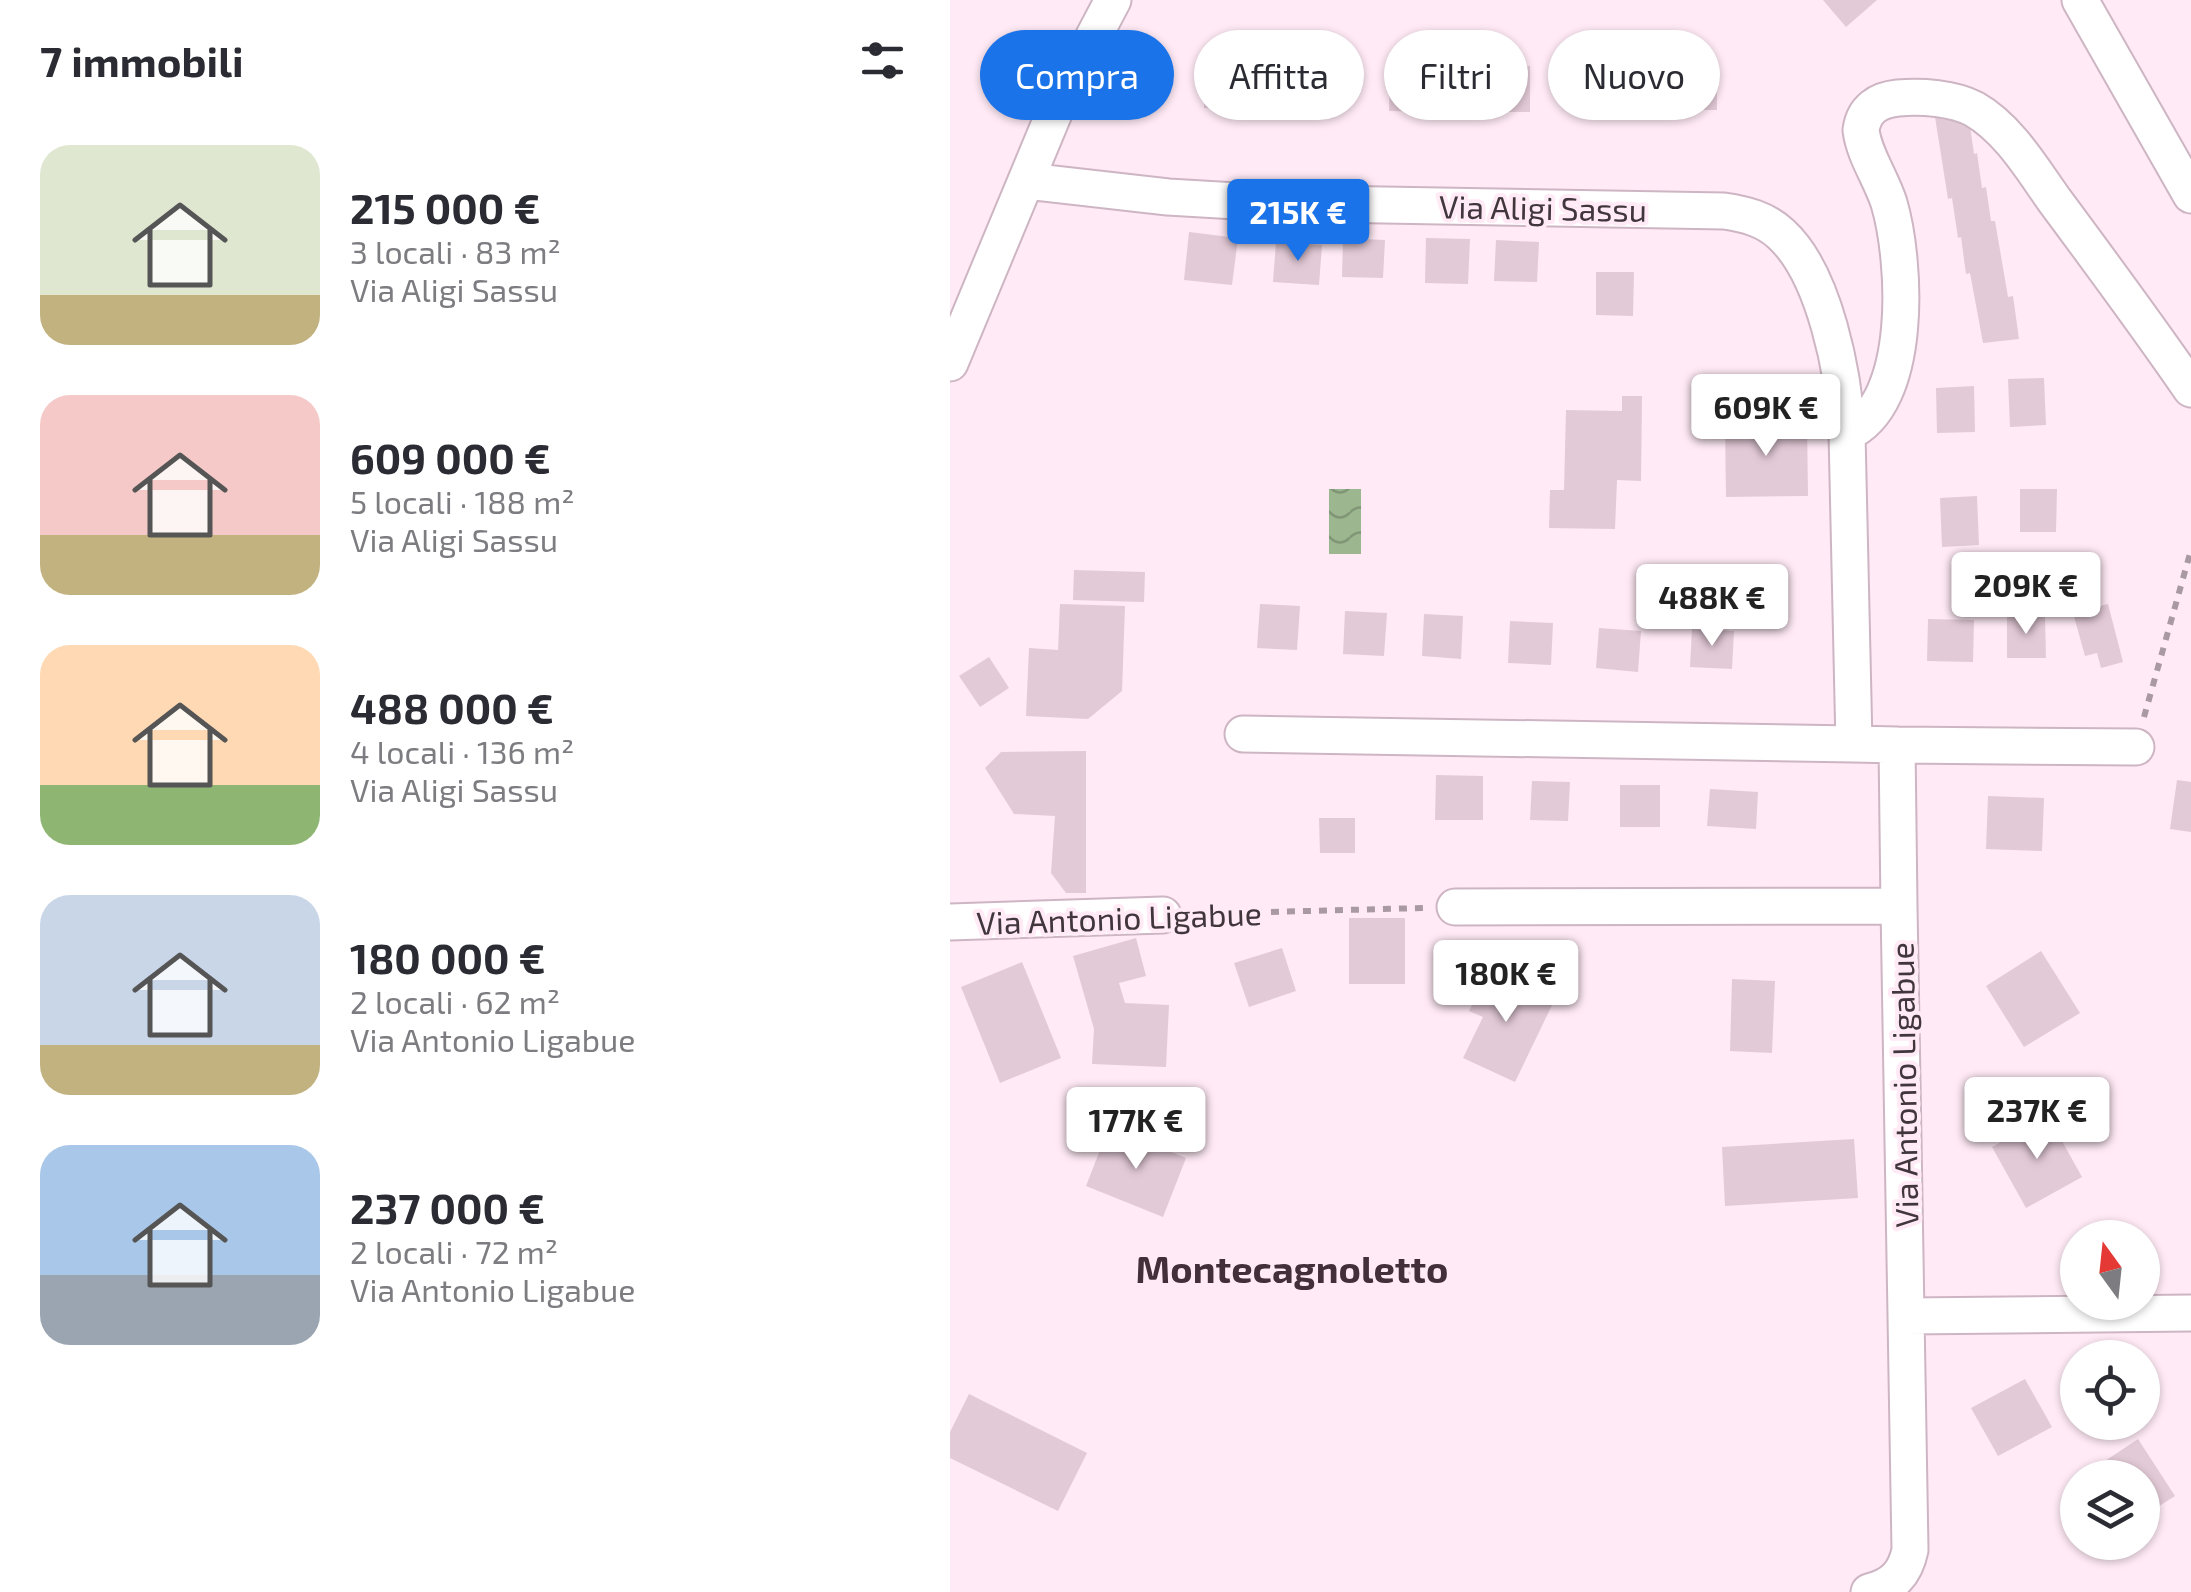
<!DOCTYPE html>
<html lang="it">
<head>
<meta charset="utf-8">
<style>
  :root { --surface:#fff; --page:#f2f2f3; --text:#2b2b33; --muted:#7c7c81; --accent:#1a73e8 }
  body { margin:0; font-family:"Exo 2",sans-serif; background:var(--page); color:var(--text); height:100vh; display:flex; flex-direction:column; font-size:38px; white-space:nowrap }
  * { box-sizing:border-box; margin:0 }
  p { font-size:32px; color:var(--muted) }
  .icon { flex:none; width:55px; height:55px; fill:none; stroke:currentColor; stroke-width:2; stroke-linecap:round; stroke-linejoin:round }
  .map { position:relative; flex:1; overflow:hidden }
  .details { display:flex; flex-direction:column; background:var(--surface); width:950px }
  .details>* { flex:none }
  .banner { position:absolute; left:30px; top:30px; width:950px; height:90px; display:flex; gap:20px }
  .needle { width:65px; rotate:345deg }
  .controls { position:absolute; left:1110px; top:1220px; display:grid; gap:20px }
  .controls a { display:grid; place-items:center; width:100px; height:100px; border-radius:50%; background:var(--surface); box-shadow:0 2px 8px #0004; font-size:50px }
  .price { position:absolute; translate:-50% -85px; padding:0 22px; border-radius:10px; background:#fff; color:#222; font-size:32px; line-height:65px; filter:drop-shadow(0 2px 5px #0008) }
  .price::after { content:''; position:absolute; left:50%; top:60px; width:30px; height:22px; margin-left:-15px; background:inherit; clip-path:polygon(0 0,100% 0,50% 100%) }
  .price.active { background:var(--accent); color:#fff }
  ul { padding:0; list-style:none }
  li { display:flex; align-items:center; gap:30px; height:250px; padding:0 40px }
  li span { display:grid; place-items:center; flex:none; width:280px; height:200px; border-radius:30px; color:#555 }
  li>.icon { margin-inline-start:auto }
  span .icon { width:120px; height:120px; fill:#fffc; stroke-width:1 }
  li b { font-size:42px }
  h2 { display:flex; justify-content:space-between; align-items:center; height:120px; padding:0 40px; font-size:42px }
  .chip { padding:0 35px; border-radius:45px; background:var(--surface); box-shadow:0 2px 8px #0004; font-size:35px; line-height:90px }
  .chip.active { background:var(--accent); color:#fff }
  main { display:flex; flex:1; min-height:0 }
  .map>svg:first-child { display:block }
  .water { fill:url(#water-waves) }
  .building { fill:#e3cad7 }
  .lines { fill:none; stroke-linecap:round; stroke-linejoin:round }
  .minor-casing { stroke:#ceb5c3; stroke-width:39 }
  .path { stroke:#a999a2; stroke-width:6; stroke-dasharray:8 8; stroke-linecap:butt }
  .minor { stroke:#fff; stroke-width:35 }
  .labels { text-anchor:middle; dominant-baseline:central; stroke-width:8; stroke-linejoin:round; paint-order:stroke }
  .street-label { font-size:32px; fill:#40363c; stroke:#ffeaf5 }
  .quarter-label { font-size:38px; font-weight:bold; fill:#422f3a; stroke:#ffeaf5 }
</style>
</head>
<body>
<main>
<section class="details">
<h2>7 immobili<svg class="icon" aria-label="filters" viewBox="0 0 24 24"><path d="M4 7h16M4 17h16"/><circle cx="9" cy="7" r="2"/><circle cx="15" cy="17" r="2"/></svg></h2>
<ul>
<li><span style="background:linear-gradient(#dfe7d0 75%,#c2b280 0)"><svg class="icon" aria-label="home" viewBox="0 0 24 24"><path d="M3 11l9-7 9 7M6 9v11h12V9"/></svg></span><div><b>215 000 €</b><p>3 locali · 83 m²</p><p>Via Aligi Sassu</p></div></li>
<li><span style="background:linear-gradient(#f6c9c9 70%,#c2b280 0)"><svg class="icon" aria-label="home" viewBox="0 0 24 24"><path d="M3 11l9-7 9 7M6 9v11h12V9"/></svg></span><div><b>609 000 €</b><p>5 locali · 188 m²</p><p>Via Aligi Sassu</p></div></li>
<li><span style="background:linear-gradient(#ffd9b3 70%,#8fb573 0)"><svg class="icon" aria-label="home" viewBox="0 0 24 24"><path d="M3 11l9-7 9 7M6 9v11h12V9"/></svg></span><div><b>488 000 €</b><p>4 locali · 136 m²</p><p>Via Aligi Sassu</p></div></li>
<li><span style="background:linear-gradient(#c9d6e8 75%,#c2b280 0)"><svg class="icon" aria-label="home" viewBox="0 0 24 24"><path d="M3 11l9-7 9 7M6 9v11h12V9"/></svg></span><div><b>180 000 €</b><p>2 locali · 62 m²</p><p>Via Antonio Ligabue</p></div></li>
<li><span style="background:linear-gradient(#a9c7e8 65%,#9aa5b1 0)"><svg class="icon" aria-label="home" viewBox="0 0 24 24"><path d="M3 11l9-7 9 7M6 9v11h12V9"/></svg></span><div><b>237 000 €</b><p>2 locali · 72 m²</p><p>Via Antonio Ligabue</p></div></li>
</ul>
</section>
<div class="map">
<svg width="1241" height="1592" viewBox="0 0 1241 1592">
  <defs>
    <pattern id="water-waves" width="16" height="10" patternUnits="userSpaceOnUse" patternTransform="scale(2.5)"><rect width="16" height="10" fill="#9cb78f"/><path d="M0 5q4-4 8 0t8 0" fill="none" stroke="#819676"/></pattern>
  </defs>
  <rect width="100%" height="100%" fill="#ffeaf5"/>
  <path class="water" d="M379,489H411V554H379Z"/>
  <path class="building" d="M873,0H927L896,27Z
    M255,61L303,63L302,110L254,108Z
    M628,61L675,62L674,104H627Z
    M720,64H767V110H720Z
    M343,65H393V107L343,106Z
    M440,66H486V112L439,111Z
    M536,66H580V112H535Z
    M1018,112L1024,154L1027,153L1032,188L1036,187L1041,221H1045L1058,297L1063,296L1069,339L1033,343L1020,273L1016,274L1011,237L1008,238L1002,198L998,199L985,117Z
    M239,232L288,238L282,285L234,280Z
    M393,238L435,240L433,278L392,277Z
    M476,238L520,239L518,284L475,283Z
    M546,240L589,242L587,282L544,281Z
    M326,242L372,245L369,285L323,282Z
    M646,272H684L683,316L646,315Z
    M1094,378L1096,425L1060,427L1058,379Z
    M1024,386L1025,432L987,433L986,388Z
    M672,396H692L691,481L667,480L665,529L599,528L600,490H614L616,410L672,411Z
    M857,421L858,496L776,497L775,422Z
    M1070,489H1107L1106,532H1070Z
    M1027,496L1029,545L992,547L990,498Z
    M124,570L195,572L194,602L123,600Z
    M110,604L175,606L172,691L138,719L76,716L79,648L108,650Z
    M310,604L350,606L347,650L307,648Z
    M1158,604L1173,662L1151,668L1147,653L1135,656L1123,613Z
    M395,611L437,613L434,656L393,654Z
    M474,614L513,616L511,659L472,656Z
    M1057,616H1095L1096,658H1057Z
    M978,619L1024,620L1023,662L977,661Z
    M560,621L603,623L601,665L558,663Z
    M649,628L691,631L688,672L646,668Z
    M742,629L784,631L782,669L740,667Z
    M39,657L59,688L30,707L9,676Z
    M136,751V893H116L101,873L105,816L64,814L35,768L51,752Z
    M486,775L533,776V820H485Z
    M1227,780L1241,782V832L1220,829Z
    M582,781L620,782L618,821L580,820Z
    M670,785H710V827H670Z
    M760,789L808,792L806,829L757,826Z
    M1038,796L1094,798L1092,851L1036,849Z
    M369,818H405V853H370Z
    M399,918H455V984H399Z
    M186,938L196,976L169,983L175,1003L219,1005L216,1067L142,1064L144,1029L123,956Z
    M332,948L346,991L299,1007L284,963Z
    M1091,951L1130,1013L1074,1047L1036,986Z
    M72,962L111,1058L50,1083L11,987Z
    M539,970L604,1001L565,1082L513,1058L533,1017L519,1011Z
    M782,979L825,981L822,1053L780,1051Z
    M1098,1116L1132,1177L1076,1208L1042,1147Z
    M159,1127L236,1158L213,1217L136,1186Z
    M904,1139L908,1198L775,1206L772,1147Z
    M452,1261L481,1263L479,1283L451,1281Z
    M1075,1379L1102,1427L1048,1456L1021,1408Z
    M19,1394L137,1453L108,1511L0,1458V1432Z
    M1188,1439L1225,1496L1192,1517V1478H1136L1134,1475Z"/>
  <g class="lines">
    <defs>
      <path id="minor" d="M1130,0L1241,195
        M77,181L218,197L320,203L774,211C795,214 815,219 831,234C875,274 894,375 897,433L904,744L947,745L949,906
        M0,363L107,106L163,0
        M897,433C964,404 956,261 939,203C931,178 914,155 911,130C914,109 928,100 948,98C972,96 1003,98 1024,109C1059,129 1082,169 1105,201C1151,263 1197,325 1241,389
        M293,734L904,744
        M947,745L1186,747
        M505,907L949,906L960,1550C955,1574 943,1586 919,1592
        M0,922L213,915
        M958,1316L1241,1313"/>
    </defs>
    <use href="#minor" class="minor-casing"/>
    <path class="path" d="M1194,717L1241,550
      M241,914L473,908"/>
    <use href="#minor" class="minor"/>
  </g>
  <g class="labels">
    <g class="street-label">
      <text transform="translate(593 207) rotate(1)">Via Aligi Sassu</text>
      <text transform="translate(169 917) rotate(-2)">Via Antonio Ligabue</text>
      <text transform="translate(953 1085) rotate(-91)">Via Antonio Ligabue</text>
    </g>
    <g class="quarter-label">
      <text x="342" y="1268">Montecagnoletto</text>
    </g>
  </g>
</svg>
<div class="controls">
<a><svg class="needle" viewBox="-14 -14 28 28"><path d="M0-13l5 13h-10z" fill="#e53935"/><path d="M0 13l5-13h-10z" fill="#7c7c81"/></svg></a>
<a><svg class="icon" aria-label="locate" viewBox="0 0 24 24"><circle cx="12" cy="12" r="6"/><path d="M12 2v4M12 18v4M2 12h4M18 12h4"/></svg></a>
<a><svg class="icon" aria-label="layers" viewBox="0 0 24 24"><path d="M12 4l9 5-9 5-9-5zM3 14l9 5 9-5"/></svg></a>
</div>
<b class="price active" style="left:348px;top:264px">215K €</b>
<b class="price" style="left:816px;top:459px">609K €</b>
<b class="price" style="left:1076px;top:637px">209K €</b>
<b class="price" style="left:762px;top:649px">488K €</b>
<b class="price" style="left:556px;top:1025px">180K €</b>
<b class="price" style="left:1087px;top:1162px">237K €</b>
<b class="price" style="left:186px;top:1172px">177K €</b>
<div class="banner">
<a class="chip active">Compra</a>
<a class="chip">Affitta</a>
<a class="chip">Filtri</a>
<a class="chip">Nuovo</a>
</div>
</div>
</main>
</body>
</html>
